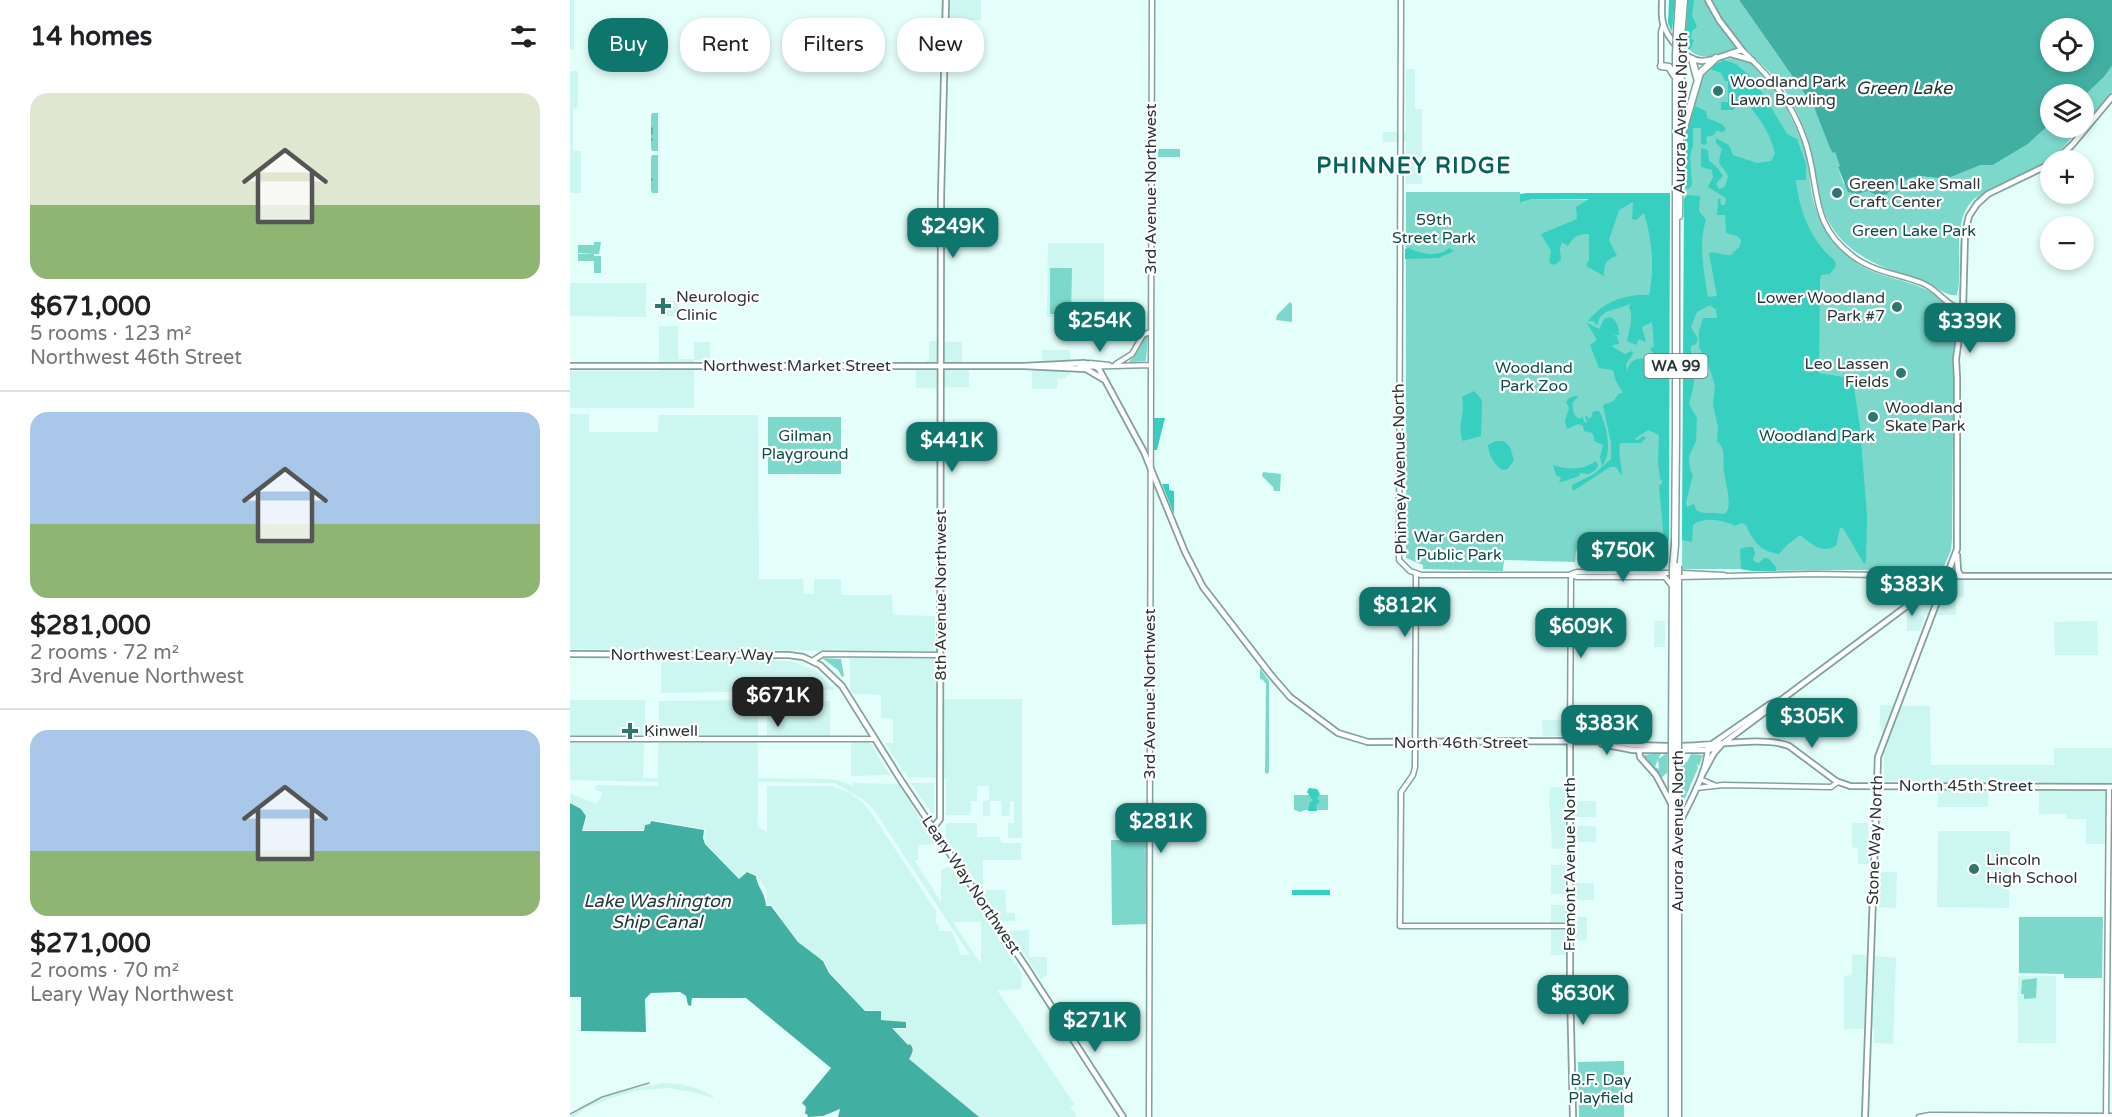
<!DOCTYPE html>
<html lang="en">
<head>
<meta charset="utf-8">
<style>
  :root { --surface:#fff; --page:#f2f2f2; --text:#202124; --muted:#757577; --line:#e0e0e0; --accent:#0f766e }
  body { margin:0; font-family:"Varela Round",sans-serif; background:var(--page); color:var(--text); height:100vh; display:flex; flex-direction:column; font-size:22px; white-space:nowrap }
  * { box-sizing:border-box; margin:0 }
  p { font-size:20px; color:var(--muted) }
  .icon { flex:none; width:33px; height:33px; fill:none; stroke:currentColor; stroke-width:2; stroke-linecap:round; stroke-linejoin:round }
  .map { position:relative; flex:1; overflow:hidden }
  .panel { display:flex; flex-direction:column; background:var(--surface); width:570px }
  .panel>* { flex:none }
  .banner { position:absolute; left:18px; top:18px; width:570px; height:54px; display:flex; gap:12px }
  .fabs { position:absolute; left:1470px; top:18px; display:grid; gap:12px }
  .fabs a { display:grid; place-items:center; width:54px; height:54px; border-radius:50%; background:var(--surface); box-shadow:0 3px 9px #0003; font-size:30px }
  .price { position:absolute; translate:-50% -51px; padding:0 14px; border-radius:12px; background:var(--accent); color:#fff; font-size:20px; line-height:39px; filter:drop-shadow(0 2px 3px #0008) }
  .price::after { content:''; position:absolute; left:50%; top:36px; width:18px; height:14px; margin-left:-9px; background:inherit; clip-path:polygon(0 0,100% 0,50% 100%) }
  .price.selected { background:#222; color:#fff }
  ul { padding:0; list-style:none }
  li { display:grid; align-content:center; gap:12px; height:318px; padding:0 30px }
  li+li { border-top:2px solid var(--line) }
  li span { display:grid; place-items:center; height:186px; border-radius:18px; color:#555 }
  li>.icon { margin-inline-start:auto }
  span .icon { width:108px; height:108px; fill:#fffc; stroke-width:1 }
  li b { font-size:26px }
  h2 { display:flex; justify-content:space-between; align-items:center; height:72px; padding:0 30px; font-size:26px }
  .tag { padding:0 21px; border-radius:24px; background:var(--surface); box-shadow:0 3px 9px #0003; font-size:21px; line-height:54px }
  .tag.selected { background:var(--accent); color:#fff }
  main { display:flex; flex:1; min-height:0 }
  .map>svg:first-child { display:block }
  .built { fill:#ccf6f0; fill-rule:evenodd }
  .green { fill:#7dd8cc }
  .forest { fill:#36cfc0; fill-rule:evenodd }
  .water { fill:#42afa3; fill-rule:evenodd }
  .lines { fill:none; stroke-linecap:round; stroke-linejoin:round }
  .stream { stroke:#42afa3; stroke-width:1.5 }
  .minor-casing { stroke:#83a19c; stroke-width:7 }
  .major-casing { stroke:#83a19c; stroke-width:8 }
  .highway-casing { stroke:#83a19c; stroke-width:9 }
  .minor { stroke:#fff; stroke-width:4 }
  .major { stroke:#fff; stroke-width:4.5 }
  .highway { stroke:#fff; stroke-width:6 }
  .rail { stroke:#8fa2a0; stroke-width:1.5 }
  .highway-bridge-casing { stroke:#83a19c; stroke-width:9; stroke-linecap:butt }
  .highway-bridge { stroke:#fff; stroke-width:6 }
  .poi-dot { fill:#2e766e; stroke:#fff; stroke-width:2 }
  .labels { text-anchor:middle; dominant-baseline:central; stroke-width:4.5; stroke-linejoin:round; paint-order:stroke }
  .shield { fill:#fff; stroke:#6b7372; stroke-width:1.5 }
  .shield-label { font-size:15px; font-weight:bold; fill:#2b3736 }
  .poi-label { font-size:16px; fill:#2b3736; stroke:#fff; text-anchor:start }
  .street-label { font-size:16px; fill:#2b3736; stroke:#fff }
  .park-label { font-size:16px; fill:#0e4e47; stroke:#fff }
  .water-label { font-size:18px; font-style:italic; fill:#213a37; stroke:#fff }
  .district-label { font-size:22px; font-weight:bold; letter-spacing:1.5px; fill:#01655d; stroke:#fff }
</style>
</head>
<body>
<main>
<section class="panel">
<h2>14 homes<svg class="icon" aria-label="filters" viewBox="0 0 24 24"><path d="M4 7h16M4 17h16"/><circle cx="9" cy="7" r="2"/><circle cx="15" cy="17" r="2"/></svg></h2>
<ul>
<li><span style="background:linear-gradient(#dfe7d0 60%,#8fb573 0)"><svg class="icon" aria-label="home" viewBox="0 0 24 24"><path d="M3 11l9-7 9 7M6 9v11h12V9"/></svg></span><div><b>$671,000</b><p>5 rooms · 123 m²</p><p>Northwest 46th Street</p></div></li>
<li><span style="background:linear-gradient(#a9c7e8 60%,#8fb573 0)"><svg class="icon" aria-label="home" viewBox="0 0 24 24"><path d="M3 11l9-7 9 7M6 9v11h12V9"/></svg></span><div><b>$281,000</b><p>2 rooms · 72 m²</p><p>3rd Avenue Northwest</p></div></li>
<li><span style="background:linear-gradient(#a9c7e8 65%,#8fb573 0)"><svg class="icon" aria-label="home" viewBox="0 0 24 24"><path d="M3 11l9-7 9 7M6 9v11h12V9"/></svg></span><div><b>$271,000</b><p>2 rooms · 70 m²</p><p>Leary Way Northwest</p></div></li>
</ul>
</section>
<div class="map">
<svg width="1542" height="1117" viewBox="0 0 1542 1117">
  <rect width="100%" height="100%" fill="#e4fefa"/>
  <path class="built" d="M0,0H4V49H0Z
    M371,0H411V20H394V24H371Z
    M836,69H845V109H852V184H836V142H813V132H836Z
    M0,71H8V108L3,109V151H11V193H0Z
    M478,243H534V317H477Z
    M0,283H76V317L0,316Z
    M90,301H108V316H90Z
    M89,326H108V359H124V342H140V359L124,360V408H0V371H89Z
    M359,341L392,342V360L399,371V387L346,388V371L359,359Z
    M472,350H500V375H497L496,378L487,379V389H462V371L472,370Z
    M0,414H19V432H88L89,415H188L189,579H233L234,594H244V579H271V595H322L323,615L365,616L366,699H452V838H438V823H444V801L440,802L439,816H432L431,801H420V816H413V801L419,800V786H407V801H401L400,815H376V778L338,777L315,743H323V719L311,718V695L283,694L280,690V651L0,649Z
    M1382,580H1394V597H1386V615H1355L1349,631H1337V613Z
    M1085,621H1095V647H1084Z
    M1527,621L1528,655H1485L1484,622Z
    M91,659L221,661L246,671L265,690L91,693Z
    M0,700H75V735H0Z
    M188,700V778L259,779L271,781L283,786V783L328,784L364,841V844L348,845V860H344L371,902V871L374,868L380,867L398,890H412L375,836L376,825L377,823H407V837H430L431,843H451V860H413V890H435L436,913H445V921L418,922L452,974L451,989L427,990L505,1105L500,1106L507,1117H406L386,1097L339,1059L340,1044H338L323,1029H336L337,1022L311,1020V1010H295L260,972L253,959L249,958L228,941L202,905H197V891L187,875L176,871L169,878L134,841L135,829L81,820L79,824H74V830H12L17,819V816L12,809L0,802V793L27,804L33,793L25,789L26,785L88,786V782L0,780V743H74L73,778H88L89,701ZM188,782L264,783L294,800L304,810L400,955H391L382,931H369V925L366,924V911L300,811L292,802L278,792L261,786H197V832L188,827ZM383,922H411V964Z
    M260,701V737H197V702Z
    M1310,705L1360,706L1361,765H1484V748H1542V844H1516V819H1497L1496,814H1469V781H1419L1418,807H1368V781H1314V746L1310,722Z
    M972,720H994V736H973Z
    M1004,721H1021V736H1004Z
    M281,743H300L320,775L281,776Z
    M341,783H364V816L350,796Z
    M980,787H995V848L982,849L980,809H979Z
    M1003,801H1026V817H1003Z
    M1282,823H1298L1299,864H1288V848L1282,847Z
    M1004,826H1026V842H1004Z
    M1368,831H1440L1439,908L1367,907Z
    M981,865H995V894H981Z
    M1310,872H1327L1326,908L1309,907Z
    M1004,883H1024V900H1004Z
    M981,905H995L996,917H1017V940L996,941V955H981Z
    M459,930V957H477V975L471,979L439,931Z
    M1282,954L1326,958L1323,1044L1304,1043V1029H1274V976L1282,975Z
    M1448,976H1486V1043H1448Z
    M93,1083L109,1084L126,1088L143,1096V1098L127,1093L99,1088L69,1090L39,1099L16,1108L4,1117H0V1115L13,1105L41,1093Z"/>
  <path class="green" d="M1122,0H1169L1244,107L1270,163L1271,166L1268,167L1273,182L1284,194L1297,191L1304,193L1322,188L1340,178L1350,176L1376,179L1411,165H1423L1458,144L1480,124V128H1510L1482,160L1465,170L1420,189L1408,198L1401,206L1392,229L1391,290L1388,299C1395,259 1381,230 1408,196C1378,217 1395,265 1387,295C1374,297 1363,283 1350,279C1306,268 1260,248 1250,197C1245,173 1243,149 1233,126C1227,112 1220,97 1211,85C1200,71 1185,59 1173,46C1158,51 1131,65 1119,49Z
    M1165,57C1169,58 1175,59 1178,61C1203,74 1232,134 1238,161C1240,170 1239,179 1241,188C1243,205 1250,221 1259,235C1268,248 1281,261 1295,268C1326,284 1374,281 1384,323L1382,539L1381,550L1373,569L1183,571L1170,569H1112L1115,139L1132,74L1143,64Z
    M1542,66V92L1514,127L1525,111L1514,124V96L1534,77Z
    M82,113H88V151H82L81,148V116Z
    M588,149H610V157H588Z
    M82,155H88V193H82L81,190V158Z
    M836,192H950L951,203L962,199L1086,200L1096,485V566H1047V557C1032,571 1015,567 1006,550L1005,562L934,560L933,571L853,569V565L836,558Z
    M24,242H31L29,254H24V256H31V273H24V261H8V254H24L8,253V245H24Z
    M480,268H502L501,314H480Z
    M720,302L722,304V322L706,320L707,315Z
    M578,334L576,361L559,362L567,350L573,336Z
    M198,417H271V474H198Z
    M693,472L711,474L710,491H704L703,487L692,476Z
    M1006,634H1033L1036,639L1034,642H1006Z
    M252,658L271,659L274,676L272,677L268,670Z
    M690,668L699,681V772L697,774L695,773L696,684L693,680L690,679Z
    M1091,753L1085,767L1089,769L1088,759L1097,753V773L1091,778L1076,760L1074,755Z
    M1121,754L1133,755L1129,766L1127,764L1128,768L1112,805V763L1117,762Z
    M724,795H758V810H735L730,812L724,810Z
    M541,840H578V924L542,925Z
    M1449,917H1533L1532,978H1494V974L1449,973Z
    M1467,978L1466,998L1454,999V994H1451L1452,980Z
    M1054,1061V1117H1009L1008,1062Z"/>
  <path class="forest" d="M1099,0H1105L1102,32L1098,23Z
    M1118,0H1124L1122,15L1127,27L1122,31L1121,39L1124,40L1121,48L1119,50L1115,45Z
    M1154,60L1166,64L1179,75L1191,91L1217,134L1227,139L1236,164V180H1226C1229,211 1241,241 1265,261L1266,266L1260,274L1251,275L1250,281L1249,373L1279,378L1284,387L1290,428L1297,516L1296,562L1294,564L1273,528H1270L1266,546C1251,554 1242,544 1230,535L1217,545L1209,554C1191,552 1182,540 1176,525L1172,523L1165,526C1153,520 1134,516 1123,525L1122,542L1112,540L1114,199L1117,195L1130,196L1129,211L1136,220C1128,243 1134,273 1138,297L1147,296L1139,253C1148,251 1152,256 1161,255L1170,246L1171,240L1167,236L1156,233L1155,215H1147L1148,199L1150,198L1151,205H1155L1156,198L1138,187L1143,177L1142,170L1131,167V148L1138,150L1139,161C1146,165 1150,171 1153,176L1146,184L1149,189L1155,187L1158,176C1150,160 1146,170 1152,149L1146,143V138L1159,145L1163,155L1187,163L1201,161L1205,154C1202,136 1189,116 1176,103L1170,104L1163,110H1151V102H1158V81H1155L1151,73L1137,68ZM1140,305L1146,310L1147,318H1133L1129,331V347L1139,367L1145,385L1143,405L1148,427L1147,441C1157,451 1152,460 1154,472C1155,480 1164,510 1154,514C1152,514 1146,513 1144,513C1136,513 1133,514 1126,510L1124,504L1117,507L1116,502L1123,475L1120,469L1119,457L1126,441L1127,418L1119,404C1122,394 1125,382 1125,370C1124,361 1120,355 1121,346L1126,344L1128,339L1121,327L1127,312Z
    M1125,106L1136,111L1137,118L1152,124L1156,129L1153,132L1146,131L1144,135L1136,137L1137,144L1134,145L1131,144V128H1123V146L1120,156L1122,185L1119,189L1115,187L1114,183L1115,139Z
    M957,193H1100L1099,541H1094L1089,485L1092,484V480L1090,479L1088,462L1089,435L1078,430L1064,439L1068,440L1073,436L1076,438L1071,443H1050C1048,453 1052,466 1052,476L1046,467H1040L1003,491L1002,485L1024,474L1041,459V443L1033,405C1040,402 1044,403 1048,394L1053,393L1045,379L1043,370L1029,368L1020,345L1027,340L1017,323L1029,329L1034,319L1040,317C1047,321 1049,326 1049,335H1043L1047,336L1049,344L1043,345V347L1055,354L1062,351L1063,354L1056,364L1057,372C1059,357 1070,359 1083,357L1092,376V363L1080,349L1084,346L1082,322L1072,327L1076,342L1069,339L1066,345L1057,341C1059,330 1064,318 1059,307L1061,304L1036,312L1030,317L1027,325L1023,321H1018C1034,301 1055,294 1079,295C1085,268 1082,239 1074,213L1066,220L1062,219L1063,202L1049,210L1039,240L1047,256C1035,260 1034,264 1034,276L1016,266L1019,260V234C1008,234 1004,236 998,246L992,242L990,248L991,260L985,265L979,263L981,251L971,234L1007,219L1006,207L1019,199H962L950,203V194Z
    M839,248C851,254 868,258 879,248L884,251L869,258L835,259V249Z
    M904,391L912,400L911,436L893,441C886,424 896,415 892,397Z
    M1005,396H1009L1002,403C1004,411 1002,415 1010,419L1012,416L1015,423L1017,421L1015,418L1016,415L1019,419L1022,416V413L1025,411H1029C1037,425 1043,453 1032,466L1030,457L1033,445L1024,441V437L1022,433L1014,431L1013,426L1008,424L997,429L995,421L999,408L996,402L999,398Z
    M584,418H595L587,450H584Z
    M926,441H934L940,447L944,460L938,469L932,470C924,464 919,456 918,445Z
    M1026,461L1028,465L1026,470L1019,474L1010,473L1009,476L992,482H989L991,478L986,475L983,465C998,470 1014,470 1026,461Z
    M592,484H599V490L604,491V514Z
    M1177,547H1183L1185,553L1183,560L1185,562L1189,563L1194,558H1198L1206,567V571H1183L1171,569L1170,549Z
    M739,788L747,789L750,794L747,798L750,802L746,805L747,811H738L740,802L743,801L737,792Z
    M722,890H760V895H722Z"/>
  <path class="water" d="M1169,0H1542V66L1534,77L1514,96V94H1480V124L1458,144L1423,165H1411L1376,179L1350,176L1340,178L1322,188L1317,194L1308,196L1298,191L1287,194L1278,192L1268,167L1270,166L1265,152L1263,153L1260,148L1244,107ZM1480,28H1514V62H1480Z
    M0,803L11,809L16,816L12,831H74L75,825L80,824L81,821L134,830L133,838L135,844L169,879L177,872L186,876C187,887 195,892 196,906H201L228,942L253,961L259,973L295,1011H311V1020L336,1022V1028H322L338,1045L340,1044C345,1050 342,1053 339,1059L409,1117H268L270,1109L253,1116L238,1117L237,1114H235L236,1107L232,1103L261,1068L176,998H122L121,1006L118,1005L116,996L110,992L81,993L75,999L76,1032L11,1031V997H0Z"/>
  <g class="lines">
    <path class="stream" d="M82,128V134
      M82,139V140
      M82,179V180"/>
    <defs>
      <path id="minor" d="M831,0L829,560L840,571L851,575H1001L1007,577H1095L1102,586
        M1172,50C1201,78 1220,99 1234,138C1251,184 1237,223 1284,257C1304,272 1329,274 1352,283C1368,289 1378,308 1393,309
        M1091,66V32L1093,25
        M520,363L539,365
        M546,364L562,354L573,335L580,332
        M509,367L580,365
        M1113,573L1154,575
        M846,574L845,767L843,775L831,792L830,926H1000
        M1001,574L1007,572L1098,573
        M1109,577L1244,574L1377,576
        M242,661L253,654L370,655
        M0,739H305
        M1000,742L1001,575
        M1130,779L1144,785
        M1126,788L1153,785L1261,787L1268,782
        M579,1117L582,0
        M1349,1117L1360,1115L1542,1116
        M1536,1117L1539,787"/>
      <path id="major" d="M1092,0C1092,7 1091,16 1093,23C1097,38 1115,60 1131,61C1145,61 1159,53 1172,50L1149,20L1138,0
        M1161,54L1182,60
        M1486,160L1502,145L1542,97
        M0,366H454L516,369L533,379
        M454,366L514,363L523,365L529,369L574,452L615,552L633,587L701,675L720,697L768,733L798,742L1043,741L1063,745L1097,746
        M1387,555L1388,571L1391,576
        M1377,576H1542
        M0,654L219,655L233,657L250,665L272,686L332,782L456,967L553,1117
        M1000,742V986L1003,1117
        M1032,744L1063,750H1097
        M1142,744L1200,704L1208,701
        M1112,746C1141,746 1194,736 1219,746L1266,781L1280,786L1542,787
        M1069,750L1070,757L1086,775L1101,803
        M1112,750H1138L1147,747
        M1132,775L1144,753L1152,744L1377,576
        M1109,824C1120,801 1138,771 1138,746
        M363,828L370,819V794L371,196L376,0
        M1295,1117L1308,757L1387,549V378L1386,359L1393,309L1395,233L1399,216L1407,204L1418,194L1480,164"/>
      <path id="highway" d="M1107,33L1109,0
        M1111,37L1114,0
        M1122,59L1127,78
        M1091,66L1099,67L1104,75
        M1113,131L1130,73L1146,58
        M1109,216L1111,62
        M1103,566L1105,545L1106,435V55
        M1102,743L1103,575
        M1108,743V575
        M1102,758V1117
        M1108,758V1117"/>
    </defs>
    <use href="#minor" class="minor-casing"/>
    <use href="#major" class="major-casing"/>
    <use href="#highway" class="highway-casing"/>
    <use href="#minor" class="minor"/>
    <use href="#major" class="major"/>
    <use href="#highway" class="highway"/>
    <path class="rail" d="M0,1114L32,1097L79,1083"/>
    <defs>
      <path id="highway-bridge" d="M1106,55L1107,33
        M1111,62V37
        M1108,566V575
        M1103,575V566
        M1102,758V743
        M1108,758V743"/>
    </defs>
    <use href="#highway-bridge" class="highway-bridge-casing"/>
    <use href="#highway-bridge" class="highway-bridge"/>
  </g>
  <g class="poi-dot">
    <circle cx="1148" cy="91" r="6"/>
    <circle cx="1267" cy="193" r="6"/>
    <path d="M90 297h6v6h6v6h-6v6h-6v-6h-6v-6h6z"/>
    <circle cx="1327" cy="307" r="6"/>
    <circle cx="1331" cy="373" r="6"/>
    <circle cx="1303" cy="417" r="6"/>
    <path d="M57 722h6v6h6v6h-6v6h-6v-6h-6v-6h6z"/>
    <circle cx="1404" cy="869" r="6"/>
  </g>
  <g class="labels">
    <rect class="shield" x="1074.5" y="354" width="63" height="24" rx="4.5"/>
    <g class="shield-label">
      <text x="1106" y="366">WA 99</text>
    </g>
    <g class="poi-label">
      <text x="1160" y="82">Woodland Park<tspan x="1160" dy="18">Lawn Bowling</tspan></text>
      <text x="1279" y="184">Green Lake Small<tspan x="1279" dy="18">Craft Center</tspan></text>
      <text x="106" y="297">Neurologic<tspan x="106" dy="18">Clinic</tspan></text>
      <text x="1315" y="298" text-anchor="end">Lower Woodland<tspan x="1315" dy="18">Park #7</tspan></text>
      <text x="1319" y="364" text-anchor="end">Leo Lassen<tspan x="1319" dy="18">Fields</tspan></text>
      <text x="1315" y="408">Woodland<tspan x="1315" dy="18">Skate Park</tspan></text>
      <text x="74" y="731">Kinwell</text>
      <text x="1416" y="860">Lincoln<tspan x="1416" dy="18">High School</tspan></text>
    </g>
    <g class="street-label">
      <text transform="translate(1111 113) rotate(-89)">Aurora Avenue North</text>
      <text transform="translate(581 189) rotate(-90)">3rd Avenue Northwest</text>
      <text x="227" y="366">Northwest Market Street</text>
      <text transform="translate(830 469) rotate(-91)">Phinney Avenue North</text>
      <text transform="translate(371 595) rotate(-90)">8th Avenue Northwest</text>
      <text x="122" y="655">Northwest Leary Way</text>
      <text transform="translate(580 694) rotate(-90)">3rd Avenue Northwest</text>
      <text x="891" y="743">North 46th Street</text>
      <text x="1396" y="786">North 45th Street</text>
      <text transform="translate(1108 831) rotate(-90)">Aurora Avenue North</text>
      <text transform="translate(1305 840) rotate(-88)">Stone Way North</text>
      <text transform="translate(1000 864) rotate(-90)">Fremont Avenue North</text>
      <text transform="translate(401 885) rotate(56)">Leary Way Northwest</text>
    </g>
    <g class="park-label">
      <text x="864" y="220">59th<tspan x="864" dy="18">Street Park</tspan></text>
      <text x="1344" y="231">Green Lake Park</text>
      <text x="964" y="368">Woodland<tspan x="964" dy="18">Park Zoo</tspan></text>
      <text x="235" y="436">Gilman<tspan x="235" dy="18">Playground</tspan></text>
      <text x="1247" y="436">Woodland Park</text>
      <text x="889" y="537">War Garden<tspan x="889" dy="18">Public Park</tspan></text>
      <text x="1031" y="1080">B.F. Day<tspan x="1031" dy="18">Playfield</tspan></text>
    </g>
    <g class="water-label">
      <text x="1334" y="88">Green Lake</text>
      <text x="87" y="901">Lake Washington<tspan x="87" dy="21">Ship Canal</tspan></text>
    </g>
    <g class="district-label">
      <text x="844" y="166">PHINNEY RIDGE</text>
    </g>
  </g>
</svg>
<div class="fabs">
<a><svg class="icon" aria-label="locate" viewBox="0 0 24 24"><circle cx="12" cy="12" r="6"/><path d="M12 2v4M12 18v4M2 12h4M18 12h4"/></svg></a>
<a><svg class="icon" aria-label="layers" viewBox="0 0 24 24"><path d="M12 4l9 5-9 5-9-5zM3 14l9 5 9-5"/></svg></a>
<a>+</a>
<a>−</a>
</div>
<b class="price" style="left:383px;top:259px">$249K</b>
<b class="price" style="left:530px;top:353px">$254K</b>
<b class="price" style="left:1400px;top:354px">$339K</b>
<b class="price" style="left:382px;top:473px">$441K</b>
<b class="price" style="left:1053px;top:583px">$750K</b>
<b class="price" style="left:1342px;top:617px">$383K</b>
<b class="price" style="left:835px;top:638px">$812K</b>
<b class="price" style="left:1011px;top:659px">$609K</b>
<b class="price selected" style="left:208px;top:728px">$671K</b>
<b class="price" style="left:1242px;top:749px">$305K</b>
<b class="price" style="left:1037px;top:756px">$383K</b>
<b class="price" style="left:591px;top:854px">$281K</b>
<b class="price" style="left:1013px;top:1026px">$630K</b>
<b class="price" style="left:525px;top:1053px">$271K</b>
<div class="banner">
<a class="tag selected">Buy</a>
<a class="tag">Rent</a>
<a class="tag">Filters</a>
<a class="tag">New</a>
</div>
</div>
</main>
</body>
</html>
